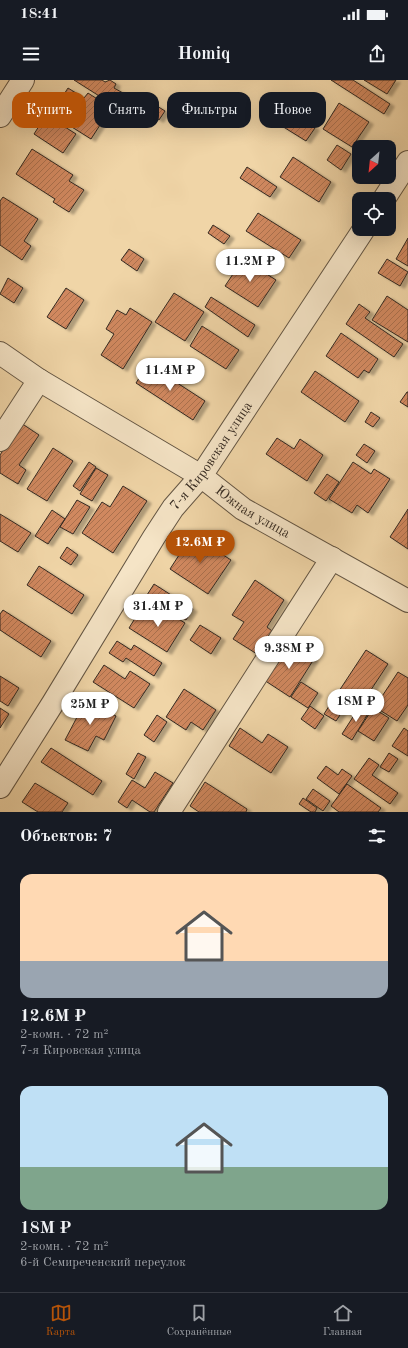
<!DOCTYPE html>
<html lang="ru">
<head>
<meta charset="utf-8">
<style>
  :root { --surface:#171b24; --page:#20242c; --text:#f1f3f6; --muted:#9ea1a6; --line:#363941; --accent:#b45309 }
  body { margin:0; font-family:"Old Standard TT",serif; background:var(--page); color:var(--text); height:100vh; display:flex; flex-direction:column; font-size:15px; white-space:nowrap }
  * { box-sizing:border-box; margin:0 }
  p { font-size:13px; color:var(--muted) }
  .icon { flex:none; width:22px; height:22px; fill:none; stroke:currentColor; stroke-width:2; stroke-linecap:round; stroke-linejoin:round }
  .map { position:relative; height:732px; overflow:hidden }
  .details { display:flex; flex-direction:column; background:var(--surface); flex:1 }
  .details>* { flex:none }
  .banner { position:absolute; left:12px; top:12px; width:384px; height:36px; display:flex; gap:8px }
  .needle { width:26px; rotate:207deg }
  .buttons { position:absolute; left:352px; top:60px; display:grid; gap:8px }
  .buttons a { display:grid; place-items:center; width:44px; height:44px; border-radius:8px; background:var(--surface); box-shadow:0 4px 16px #0002; font-size:20px }
  .price { position:absolute; translate:-50% -34px; padding:0 9px; border-radius:14px; background:#fff; color:#222; font-size:13px; line-height:26px; filter:drop-shadow(0 1px 2px #0008) }
  .price::after { content:''; position:absolute; left:50%; top:24px; width:12px; height:9px; margin-left:-6px; background:inherit; clip-path:polygon(0 0,100% 0,50% 100%) }
  .price.active { background:var(--accent); color:#fff }
  ul { padding:0; list-style:none }
  li { display:grid; align-content:center; gap:8px; height:212px; padding:0 20px }
  li span { display:grid; place-items:center; height:124px; border-radius:12px; color:#555 }
  li>.icon { margin-inline-start:auto }
  span .icon { width:72px; height:72px; fill:#fffc; stroke-width:1 }
  li b { font-size:17px }
  h2 { display:flex; justify-content:space-between; align-items:center; height:48px; padding:0 20px; font-size:17px }
  .chip { padding:0 14px; border-radius:12px; background:var(--surface); box-shadow:0 4px 16px #0002; font-size:14px; line-height:36px }
  .chip.active { background:var(--accent); color:#fff }
  .status { display:flex; justify-content:space-between; align-items:center; height:28px; padding:0 20px; background:var(--surface); direction:ltr }
  .status svg { height:11px; fill:currentColor }
  header { display:flex; justify-content:space-between; align-items:center; height:52px; padding:0 20px; background:var(--surface); font-size:18px; font-weight:700 }
  .tabs { display:flex; justify-content:space-around; align-items:center; height:56px; border-top:1px solid var(--line); background:var(--surface); font-size:11px; color:var(--muted) }
  .tabs a { display:grid; justify-items:center; gap:2px }
  .tabs .active { color:var(--accent) }
  .map>svg:first-child { display:block }
  .building { fill:url(#building-hatch); stroke:#342a22; filter:url(#shadow) }
  .lines { fill:none; stroke-linecap:round; stroke-linejoin:round }
  .street-casing { stroke:#635543; stroke-width:24 }
  .street { stroke:#f5e4c6; stroke-width:22 }
  .labels { text-anchor:middle; dominant-baseline:central; stroke-width:3; stroke-linejoin:round; paint-order:stroke }
  .street-label { font-size:14px; fill:#342a22; stroke:#f5e4c6 }
</style>
</head>
<body>
<div class="status"><b>18:41</b><svg viewBox="0 0 49 12"><path d="M0 12V9h3v3zM5 12V6h3v6zM10 12V3h3v9zM15 12V0h3v12zM26 1h20v11H26zM47 4h2v5h-2z"/></svg></div>
<header><svg class="icon" aria-label="menu" viewBox="0 0 24 24"><path d="M4 6h16M4 12h16M4 18h16"/></svg>Homiq<svg class="icon" aria-label="share" viewBox="0 0 24 24"><path d="M12 15V3M7 8l5-5 5 5M5 13v7h14v-7"/></svg></header>
<div class="map">
<svg width="408" height="732" viewBox="0 0 408 732">
  <defs>
    <pattern id="building-hatch" width="6" height="6" patternUnits="userSpaceOnUse"><rect width="6" height="6" fill="#d0885e"/><path d="M-1 1l2-2M0 6l6-6M5 7l2-2" fill="none" stroke="#aa6f4d"/></pattern>
    <filter id="shadow"><feDropShadow dx="4.5" dy="2.5" stdDeviation="1" flood-color="#0004"/></filter>
  </defs>
  <rect width="100%" height="100%" fill="#f0d5a7"/>
  <filter id="stains"><feTurbulence type="fractalNoise" baseFrequency=".005" numOctaves="4"/><feColorMatrix values="0 0 0 0 .2 0 0 0 0 .09 0 0 0 0 .02 0 0 0 .5 -.17"/></filter>
  <radialGradient id="worn" r=".72"><stop offset=".6" stop-color="#630" stop-opacity="0"/><stop offset="1" stop-color="#630" stop-opacity=".3"/></radialGradient>
  <path class="building" d="M74,0H102L105,2L110,0L116,4L114,8L123,13L115,26Z
    M331,0H353L390,24L384,34Z
    M364,0H396L387,14Z
    M68,8L84,18L88,13L111,28L91,59L51,34Z
    M136,13L165,31L159,40L131,22Z
    M339,23L369,42L352,67L323,49Z
    M286,29L315,48L306,61L277,43Z
    M46,35L76,54L63,73L34,54Z
    M337,65L351,74L341,90L327,80Z
    M32,69L73,95L69,101L84,110L69,132L53,122L55,119L16,94Z
    M293,77L331,102L319,122L280,97Z
    M247,87L277,107L270,117L240,98Z
    M3,117L38,139L24,161L31,166L22,180L0,165V121Z
    M258,133L301,160L289,178L246,151Z
    M213,145L230,156L224,164L208,153Z
    M408,158V186L396,179Z
    M129,169L144,179L137,191L121,180Z
    M243,179L276,200L258,227L225,206Z
    M387,179L408,192L400,206L378,193Z
    M8,198L23,208L14,223L0,214Z
    M66,208L84,220L66,249L47,237Z
    M174,213L204,232L185,261L155,242Z
    M387,216L408,230V262L372,240Z
    M211,217L255,245L248,257L205,227Z
    M359,224L370,232L365,238L403,264L394,277L346,244Z
    M130,228L152,242L123,289L101,275L114,254L106,249L117,230L126,235Z
    M202,246L239,270L226,289L190,266Z
    M341,253L378,279L369,293L364,290L358,298L326,276Z
    M148,284L205,321L193,340L136,303Z
    M315,291L359,321L345,342L301,312Z
    M407,312H408V327L400,322Z
    M371,332L380,338L373,347L365,342Z
    M21,343L39,355L19,385L26,390L18,404L0,393V375Z
    M277,358L294,369L300,359L323,375L307,401L266,374Z
    M364,364L375,371L367,383L356,375Z
    M53,368L73,381L47,421L27,409Z
    M89,382L96,387L80,411L73,406Z
    M353,382L371,394L374,389L390,399L368,433L357,425L352,433L329,419Z
    M96,388L108,395L92,421L80,414Z
    M327,394L339,402L326,421L314,413Z
    M123,406L147,421L113,473L82,453L102,422L110,427Z
    M77,420L90,427L73,454L60,447Z
    M408,429V469L390,457Z
    M52,430L65,439L48,464L35,456Z
    M0,434L31,453L18,472L0,461Z
    M192,455L231,480L208,514L170,489Z
    M67,467L78,475L71,485L60,478Z
    M39,486L84,515L72,534L27,505Z
    M255,500L284,520L267,547L272,551L257,574L233,559L244,542L232,535Z
    M154,504L193,529L186,540L147,515Z
    M142,527L159,538L164,530L185,543L167,572L129,548Z
    M3,530L51,561L41,577L0,550V534Z
    M200,545L221,558L211,574L190,560Z
    M117,561L131,570L134,565L162,583L154,596L126,578L123,582L109,573Z
    M288,563L314,579L290,617L264,600Z
    M366,570L388,584L361,625L339,611Z
    M104,585L125,599L130,591L150,604L134,628L93,602Z
    M398,592L408,598V625L397,641L375,627Z
    M0,596L19,608L8,626L0,621Z
    M301,602L318,613L308,628L291,617Z
    M184,609L216,630L203,650L191,642L186,650L166,637Z
    M338,612L350,620L336,641L324,634Z
    M86,620L116,636L104,660L96,656L88,671L65,660Z
    M310,626L324,636L315,649L301,639Z
    M360,626L369,632L352,660L342,654Z
    M0,628L9,634L0,648Z
    M373,628L389,638L374,661L358,651Z
    M157,635L167,642L154,662L144,655Z
    M240,648L262,663L268,654L288,667L271,693L229,666Z
    M404,648L408,651V676L392,666Z
    M51,668L102,701L93,715L41,682Z
    M138,673L146,677L134,699L126,694Z
    M389,673L398,679L389,692L380,687Z
    M369,678L379,685L372,695L398,713L390,724L354,699Z
    M326,686L338,695L342,689L352,696L339,714L317,698Z
    M155,692L173,703L154,732H150L132,720L127,728L118,722L132,700L145,708Z
    M205,702L247,729L246,732H199L190,726Z
    M35,703L68,723L62,732H38L22,722Z
    M347,704L381,728L378,732H339L331,726Z
    M313,709L330,721L323,731L306,719Z
    M303,718L317,728L315,732H311L299,724Z"/>
  <g class="lines">
    <defs>
      <g id="street">
        <path d="M0,36L23,0"/>
        <path d="M384,119L408,82"/>
        <path id="s1" d="M0,273L39,300L201,396L243,429L408,521"/>
        <path d="M0,360L39,300"/>
        <path id="s2" d="M0,707L53,623L154,457L173,428L201,396L364,149"/>
        <path d="M169,732L332,478"/>
      </g>
    </defs>
    <use href="#street" class="street-casing"/>
    <use href="#street" class="street"/>
  </g>
  <g class="labels">
    <g class="street-label">
      <text stroke="none"><textPath href="#s2" startOffset="393">7-я Кировская улица</textPath></text>
      <text stroke="none"><textPath href="#s1" startOffset="299">Южная улица</textPath></text>
    </g>
  </g>
  <rect width="100%" height="100%" filter="url(#stains)"/>
  <rect width="100%" height="100%" fill="url(#worn)"/>
</svg>
<div class="buttons">
<a><svg class="needle" viewBox="-14 -14 28 28"><path d="M0-13l5 13h-10z" fill="#e53935"/><path d="M0 13l5-13h-10z" fill="#9ea1a6"/></svg></a>
<a><svg class="icon" aria-label="locate" viewBox="0 0 24 24"><circle cx="12" cy="12" r="6"/><path d="M12 2v4M12 18v4M2 12h4M18 12h4"/></svg></a>
</div>
<b class="price" style="left:250px;top:203px">11.2M ₽</b>
<b class="price" style="left:170px;top:312px">11.4M ₽</b>
<b class="price active" style="left:200px;top:484px">12.6M ₽</b>
<b class="price" style="left:158px;top:548px">31.4M ₽</b>
<b class="price" style="left:289px;top:590px">9.38M ₽</b>
<b class="price" style="left:356px;top:643px">18M ₽</b>
<b class="price" style="left:90px;top:646px">25M ₽</b>
<div class="banner">
<a class="chip active">Купить</a>
<a class="chip">Снять</a>
<a class="chip">Фильтры</a>
<a class="chip">Новое</a>
</div>
</div>
<section class="details">
<h2>Объектов: 7<svg class="icon" aria-label="filters" viewBox="0 0 24 24"><path d="M4 7h16M4 17h16"/><circle cx="9" cy="7" r="2"/><circle cx="15" cy="17" r="2"/></svg></h2>
<ul>
<li><span style="background:linear-gradient(#ffd9b3 70%,#9aa5b1 0)"><svg class="icon" aria-label="home" viewBox="0 0 24 24"><path d="M3 11l9-7 9 7M6 9v11h12V9"/></svg></span><div><b>12.6M ₽</b><p>2-комн. · 72 m²</p><p>7-я Кировская улица</p></div></li>
<li><span style="background:linear-gradient(#bfe0f5 65%,#7fa58c 0)"><svg class="icon" aria-label="home" viewBox="0 0 24 24"><path d="M3 11l9-7 9 7M6 9v11h12V9"/></svg></span><div><b>18M ₽</b><p>2-комн. · 72 m²</p><p>6-й Семиреченский переулок</p></div></li>
</ul>
</section>
<nav class="tabs">
<a class="active"><svg class="icon" aria-label="map" viewBox="0 0 24 24"><path d="M3 6l6-2 6 2 6-2v14l-6 2-6-2-6 2zM9 4v14M15 6v14"/></svg>Карта</a>
<a><svg class="icon" aria-label="saved" viewBox="0 0 24 24"><path d="M7 4h10v16l-5-4-5 4z"/></svg>Сохранённые</a>
<a><svg class="icon" aria-label="home" viewBox="0 0 24 24"><path d="M3 11l9-7 9 7M6 9v11h12V9"/></svg>Главная</a>
</nav>
</body>
</html>
